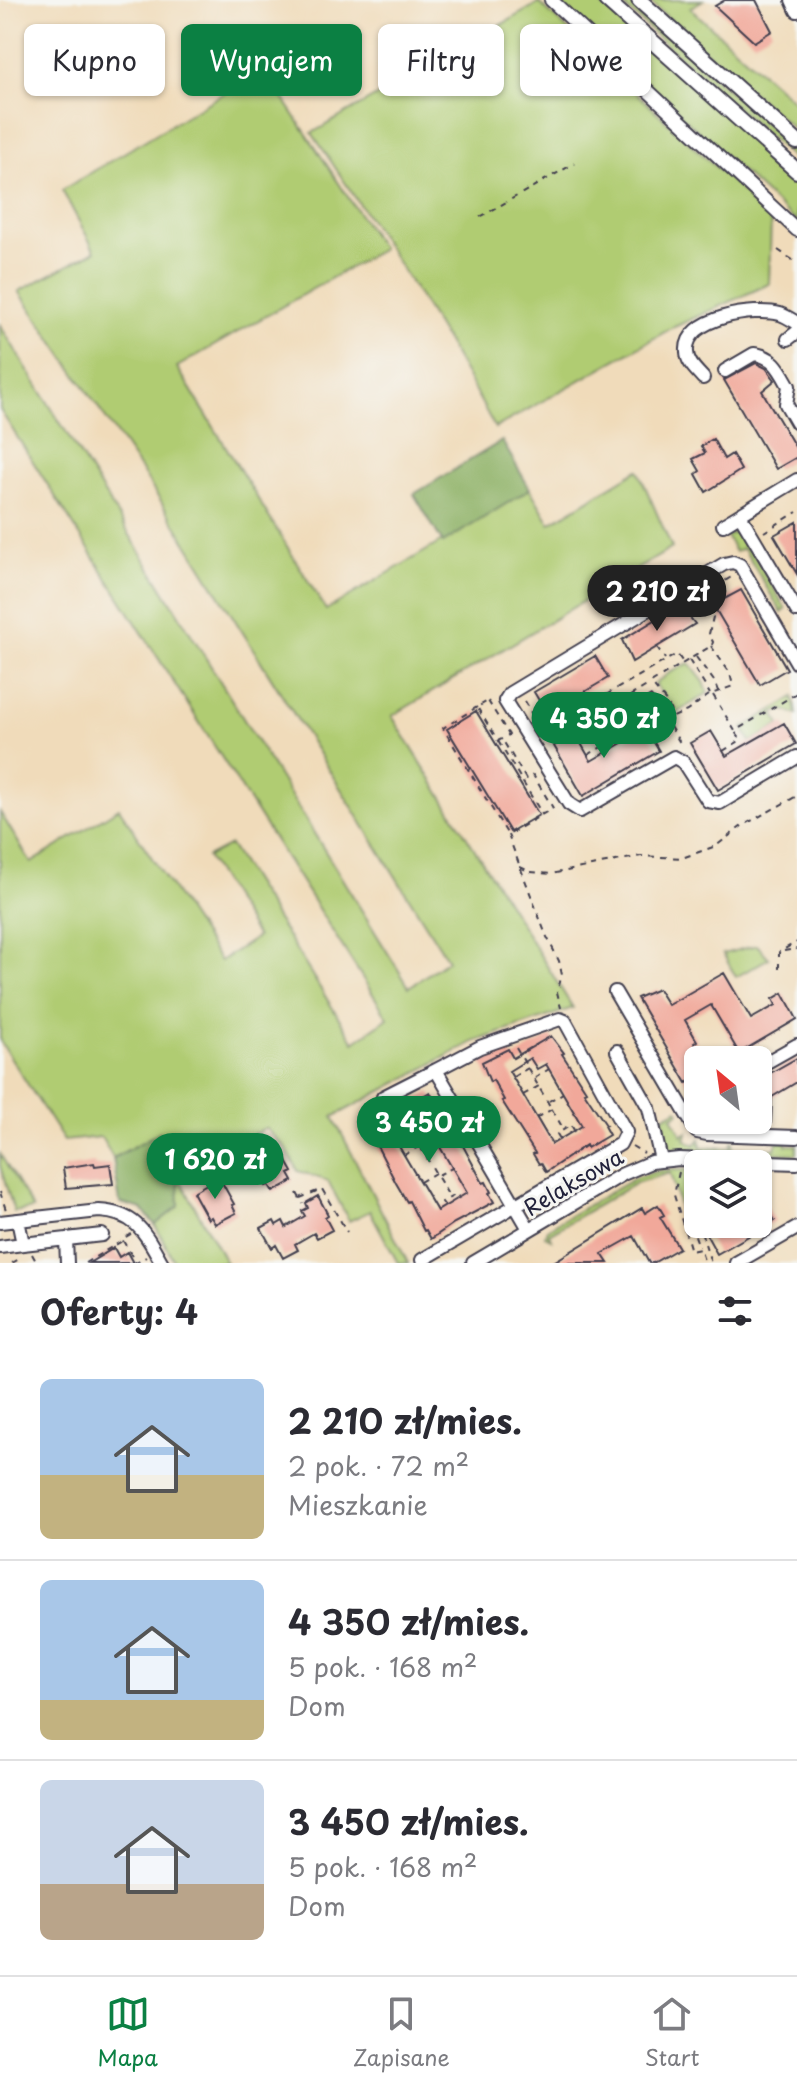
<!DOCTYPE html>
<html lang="pl">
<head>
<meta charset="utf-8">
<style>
  :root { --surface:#fff; --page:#f2f2f3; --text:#2b2b33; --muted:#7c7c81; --line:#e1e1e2; --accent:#0b8043 }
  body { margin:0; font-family:"Playpen Sans",sans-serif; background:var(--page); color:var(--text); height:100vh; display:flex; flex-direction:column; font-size:30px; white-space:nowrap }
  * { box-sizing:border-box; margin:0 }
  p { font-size:26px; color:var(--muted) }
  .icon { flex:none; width:44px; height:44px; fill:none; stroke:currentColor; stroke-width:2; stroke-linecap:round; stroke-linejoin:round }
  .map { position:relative; height:1263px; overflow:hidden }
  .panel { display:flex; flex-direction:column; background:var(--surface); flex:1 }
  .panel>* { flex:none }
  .hud { position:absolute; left:24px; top:24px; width:750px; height:72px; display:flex; gap:16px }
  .needle { width:52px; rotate:331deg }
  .buttons { position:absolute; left:684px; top:1046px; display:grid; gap:16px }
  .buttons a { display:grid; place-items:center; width:88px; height:88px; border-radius:12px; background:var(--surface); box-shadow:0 2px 6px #0004; font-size:40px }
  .price { position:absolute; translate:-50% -68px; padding:0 18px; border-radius:28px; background:var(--accent); color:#fff; font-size:26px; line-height:52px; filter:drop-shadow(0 2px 4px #0008) }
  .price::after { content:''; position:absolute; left:50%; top:48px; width:24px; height:18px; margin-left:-12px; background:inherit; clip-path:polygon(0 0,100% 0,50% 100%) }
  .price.current { background:#222; color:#fff }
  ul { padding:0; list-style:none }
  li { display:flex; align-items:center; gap:24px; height:200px; padding:0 40px }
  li+li { border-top:2px solid var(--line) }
  li span { display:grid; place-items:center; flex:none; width:224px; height:160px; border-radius:12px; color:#555 }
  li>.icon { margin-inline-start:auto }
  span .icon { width:96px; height:96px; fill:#fffc; stroke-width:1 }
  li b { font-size:34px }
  h2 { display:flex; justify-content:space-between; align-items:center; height:96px; padding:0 40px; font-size:34px }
  .tag { padding:0 28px; border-radius:12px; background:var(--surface); box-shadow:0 2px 6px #0004; font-size:28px; line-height:72px }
  .tag.current { background:var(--accent); color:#fff }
  .menu { display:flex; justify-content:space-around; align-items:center; height:112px; border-top:2px solid var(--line); background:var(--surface); font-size:22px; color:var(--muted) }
  .menu a { display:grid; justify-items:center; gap:4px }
  .menu .current { color:var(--accent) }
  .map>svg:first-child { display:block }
  .green { fill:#b0cc72; stroke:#697756; stroke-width:2 }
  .forest { fill:#8cb064; stroke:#576950; stroke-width:2 }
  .building { fill:#f1a89a; fill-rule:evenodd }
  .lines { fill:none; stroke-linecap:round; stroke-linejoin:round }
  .minor-casing { stroke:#413e4e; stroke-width:16 }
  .major-casing { stroke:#413e4e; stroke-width:18 }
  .path { stroke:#413e4e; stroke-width:2; stroke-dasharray:6 6; stroke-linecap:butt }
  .minor { stroke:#fff; stroke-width:12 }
  .major { stroke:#fff; stroke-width:14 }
  .labels { text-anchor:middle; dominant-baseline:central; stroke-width:6; stroke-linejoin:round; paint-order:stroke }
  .street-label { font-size:22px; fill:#22223b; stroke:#f6f6f2 }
</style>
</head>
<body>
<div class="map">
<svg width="797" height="1263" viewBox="0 0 797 1263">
  <rect width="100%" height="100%" fill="#f6f6f2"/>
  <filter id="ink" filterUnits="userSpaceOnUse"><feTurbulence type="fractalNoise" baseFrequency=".0125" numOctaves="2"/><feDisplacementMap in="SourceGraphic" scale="16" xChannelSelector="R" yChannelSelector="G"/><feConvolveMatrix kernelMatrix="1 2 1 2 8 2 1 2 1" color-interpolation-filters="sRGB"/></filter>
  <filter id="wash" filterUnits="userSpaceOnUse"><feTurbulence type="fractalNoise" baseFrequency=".006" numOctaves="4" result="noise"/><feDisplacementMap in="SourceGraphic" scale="32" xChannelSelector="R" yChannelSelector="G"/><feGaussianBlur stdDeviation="1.8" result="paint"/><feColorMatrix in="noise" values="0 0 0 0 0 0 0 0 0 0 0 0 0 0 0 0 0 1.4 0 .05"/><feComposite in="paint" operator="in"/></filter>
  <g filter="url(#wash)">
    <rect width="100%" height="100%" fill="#f0dbba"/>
    <path class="green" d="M557,0H598L775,159L797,180V223Z
      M617,0H628L797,152V162Z
      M648,0H703L690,8L797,104V132Z
      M539,3L771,218L769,284L672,328L495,428C441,325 377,230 312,133Z
      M264,69L382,249L177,367L326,610L530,489L550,523L638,470L672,548L392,716L573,1008L473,1042L333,1117L408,1263H398L370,1211L349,1221L328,1181L298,1171L285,1147L265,1128L178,1176L226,1263H175L155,1225L179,1206L160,1133L113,1158L101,1137L64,1141L0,1041V812L31,863L119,808L220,961L257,937L207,857L230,845L354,1042L388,1018L0,410V325L409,987L448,960L141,470L19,291L95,251L62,190Z
      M733,533L740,535L745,540L786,609L782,613L743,548L735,552L726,536Z
      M689,663L704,682L708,693L675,714L655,684L669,673Z
      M794,697L797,715L784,710L774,713L780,725L751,742L743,728Z
      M757,945L769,958L736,977L723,954Z
      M678,1109L679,1112L672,1117L682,1135L688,1132L685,1139L695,1145L700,1139L701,1147L730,1148L733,1140V1148L775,1149L777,1141L786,1142V1145H797V1154L672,1149L668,1145L663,1117Z
      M0,1154L33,1209L14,1212L0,1166Z
      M662,1170H698V1218L684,1223L670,1173L638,1182L549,1234L551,1239L545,1236L547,1229L637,1177Z"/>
    <path class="forest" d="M502,441L530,489L443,543L414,494Z
      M160,1132L178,1176L179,1206L155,1225L142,1209L120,1203L113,1158Z"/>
    <g id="blocks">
      <path class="building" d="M725,0H756L772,31L754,42L715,6Z
        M756,363L766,368L775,380L762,391L797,450V457L776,469L724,380Z
        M713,439L724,459L732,454L741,470L706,492L696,474L700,471L693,459L705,453L701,446Z
        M797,522V574L774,535Z
        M741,590L787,669L760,685L713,605Z
        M680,605L695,624L632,662L622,640Z
        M595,656L608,678L547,714L534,692Z
        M476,711L539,815L510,832L447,729Z
        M784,723L796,744L718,790L690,743L711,731L726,756Z
        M646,729L659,751L583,796L554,746L575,733L591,761Z
        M724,973L751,1019L776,1005L773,999L783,993L797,1019L739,1053L711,1005L685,1020L697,1041L694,1043L699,1052L696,1053L698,1077L687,1083L637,998L658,989L668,1005Z
        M551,1036L564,1053L562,1054L586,1091L584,1092L606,1125L604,1126L609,1135L587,1148L586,1145L546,1172L541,1163L539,1164L533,1154L535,1153L502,1101L504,1100L493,1080L490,1082L482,1062L508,1049L513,1058ZM530,1058L537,1069L546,1064L582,1126L552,1144L509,1071Z
        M797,1058V1082L772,1097L771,1124L758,1123V1080Z
        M430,1092L435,1101L437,1100L452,1130L454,1129L483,1183L486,1182L491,1192L489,1193L494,1202L454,1223L431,1239L426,1230L424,1231L409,1201L407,1202L396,1183L374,1140L371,1142L363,1122L388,1107L392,1114ZM411,1118L415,1125L424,1120L467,1193L437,1211L390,1131Z
        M277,1144L293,1172L289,1174L293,1181L273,1192L269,1185L266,1186L251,1159Z
        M94,1163L95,1166L110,1164L113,1184L66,1188L63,1168Z
        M219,1177L234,1204L232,1205L236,1213L215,1224L211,1217L208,1219L193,1192Z
        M758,1192L775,1221L717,1254L706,1234L724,1224H758Z
        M318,1196L328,1215L325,1217L332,1230L317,1238L314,1233L295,1244L298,1250L283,1258L276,1245L272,1248L261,1228L274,1221L276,1225L283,1221L286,1227L305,1216L302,1211L308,1208L306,1203Z
        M658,1205L664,1215L660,1217L679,1248L653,1263H649L634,1236L602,1254L608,1263H552L642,1208L645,1213Z
        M114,1248L119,1257L127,1252L133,1263H89Z"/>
    </g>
  </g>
  <g filter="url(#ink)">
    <use href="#blocks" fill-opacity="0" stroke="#413e4e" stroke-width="2"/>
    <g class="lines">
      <defs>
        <path id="minor" d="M551,0L797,230
          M792,0L797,11
          M788,339L797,332
          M725,371L754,354C774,356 780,370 789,386L786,404L797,423
          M703,378C697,371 687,363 687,352C684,317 755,307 780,314C786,316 792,320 797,323
          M740,515L797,611
          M723,525L797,480
          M797,663L740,565L733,562L724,564L510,693L505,701L569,804L580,811L674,757L683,762L708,801L720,803L797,757
          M615,992L697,1132L707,1134L797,1137
          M617,1051L649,1108L661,1160
          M758,1067L797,1045
          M383,1097L436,1070L529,1229
          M0,1222L99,1211C137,1213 145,1233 162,1263
          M66,1239L67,1263
          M23,1244L102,1235
          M0,1247L23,1244L18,1220
          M422,1260L620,1144L626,1132L565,1021L560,1019L480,1047L436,1070
          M473,1263L623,1174L651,1162L679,1159L797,1163
          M736,1263L797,1228"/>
        <path id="major" d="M606,0L797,171
          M639,0L797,142"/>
      </defs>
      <use href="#minor" class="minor-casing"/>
      <use href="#major" class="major-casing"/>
      <path class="path" d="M480,217L575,163
        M778,250L797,263
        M764,532L797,512
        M712,645L713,642L709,634L713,617L700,596L733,576
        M711,646L730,673L733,686L709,695L687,711L673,717L668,704L651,683Z
        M657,647L665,659
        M696,657L714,681L718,691
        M689,660L710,694
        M580,694L587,706L677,654L684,664
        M713,695L735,731L797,693
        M630,696L650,684
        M651,696L682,746
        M488,701L509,735L498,741L477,707Z
        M524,701L548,741
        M636,705L656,693
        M477,707L443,728L508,835L553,808L533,775L526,779L502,739
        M550,740L586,718
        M498,741L542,814
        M723,751L741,740L735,732
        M588,755L610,742L602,729
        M508,835L546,935L559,961L562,975L557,992L561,1008
        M520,867L531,872L551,874L641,856L682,858L716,846L742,826L797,796
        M784,951L797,949
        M779,969V952L797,942
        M516,1048L564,1130
        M513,1077L528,1068
        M535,1078L549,1069
        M523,1095L539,1086
        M549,1101L563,1093
        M396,1105L450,1198
        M537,1118L552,1109
        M414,1134L428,1126
        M394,1137L409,1128
        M560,1139L557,1134L571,1125L574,1130
        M632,1146L644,1153
        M425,1153L439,1145
        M404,1155L420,1146
        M679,1172L674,1195L691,1251L700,1249L705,1263
        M438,1175L452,1168
        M420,1182L435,1173
        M0,1192L6,1210
        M297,1193L303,1204
        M300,1198L322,1189L347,1232
        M445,1206L442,1202L457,1194L459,1198
        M698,1221L711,1263
        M691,1224L699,1247
        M716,1224L717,1226L721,1224
        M684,1226L696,1222
        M131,1234L122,1239L136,1263L146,1257
        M32,1254L37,1263
        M12,1263L21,1258
        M85,1263L122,1241"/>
      <use href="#minor" class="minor"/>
      <use href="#major" class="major"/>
    </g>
  </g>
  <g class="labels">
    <g class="street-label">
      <text transform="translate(573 1181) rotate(-30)">Relaksowa</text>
    </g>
  </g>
</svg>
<div class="buttons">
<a><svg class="needle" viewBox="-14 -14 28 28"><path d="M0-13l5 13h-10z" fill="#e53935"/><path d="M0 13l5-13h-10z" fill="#7c7c81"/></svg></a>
<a><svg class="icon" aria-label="layers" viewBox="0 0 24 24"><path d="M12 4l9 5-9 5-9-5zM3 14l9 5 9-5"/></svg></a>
</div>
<b class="price current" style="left:657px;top:633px">2 210 zł</b>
<b class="price" style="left:604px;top:760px">4 350 zł</b>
<b class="price" style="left:429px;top:1164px">3 450 zł</b>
<b class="price" style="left:215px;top:1201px">1 620 zł</b>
<div class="hud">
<a class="tag">Kupno</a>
<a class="tag current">Wynajem</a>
<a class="tag">Filtry</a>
<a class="tag">Nowe</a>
</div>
</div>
<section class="panel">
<h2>Oferty: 4<svg class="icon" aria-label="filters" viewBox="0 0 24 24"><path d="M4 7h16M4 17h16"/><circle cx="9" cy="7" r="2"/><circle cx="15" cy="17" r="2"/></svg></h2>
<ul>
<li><span style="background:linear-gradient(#a9c7e8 60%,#c2b280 0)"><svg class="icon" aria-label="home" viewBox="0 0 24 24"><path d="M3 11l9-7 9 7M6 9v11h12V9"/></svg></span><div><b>2 210 zł/mies.</b><p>2 pok. · 72 m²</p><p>Mieszkanie</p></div></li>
<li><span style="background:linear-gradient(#a9c7e8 75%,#c2b280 0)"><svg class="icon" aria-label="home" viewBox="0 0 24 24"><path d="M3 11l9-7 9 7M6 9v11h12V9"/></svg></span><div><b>4 350 zł/mies.</b><p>5 pok. · 168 m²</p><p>Dom</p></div></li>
<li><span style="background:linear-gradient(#c9d6e8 65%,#b9a48a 0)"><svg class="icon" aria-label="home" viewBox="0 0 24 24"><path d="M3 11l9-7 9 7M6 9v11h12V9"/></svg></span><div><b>3 450 zł/mies.</b><p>5 pok. · 168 m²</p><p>Dom</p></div></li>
</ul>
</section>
<nav class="menu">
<a class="current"><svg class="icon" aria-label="map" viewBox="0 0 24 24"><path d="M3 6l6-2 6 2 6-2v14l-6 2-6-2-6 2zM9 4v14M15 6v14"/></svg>Mapa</a>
<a><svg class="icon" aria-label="saved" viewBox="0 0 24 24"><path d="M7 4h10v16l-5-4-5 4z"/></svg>Zapisane</a>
<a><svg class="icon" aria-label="home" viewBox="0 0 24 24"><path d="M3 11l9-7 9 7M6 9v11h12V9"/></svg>Start</a>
</nav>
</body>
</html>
